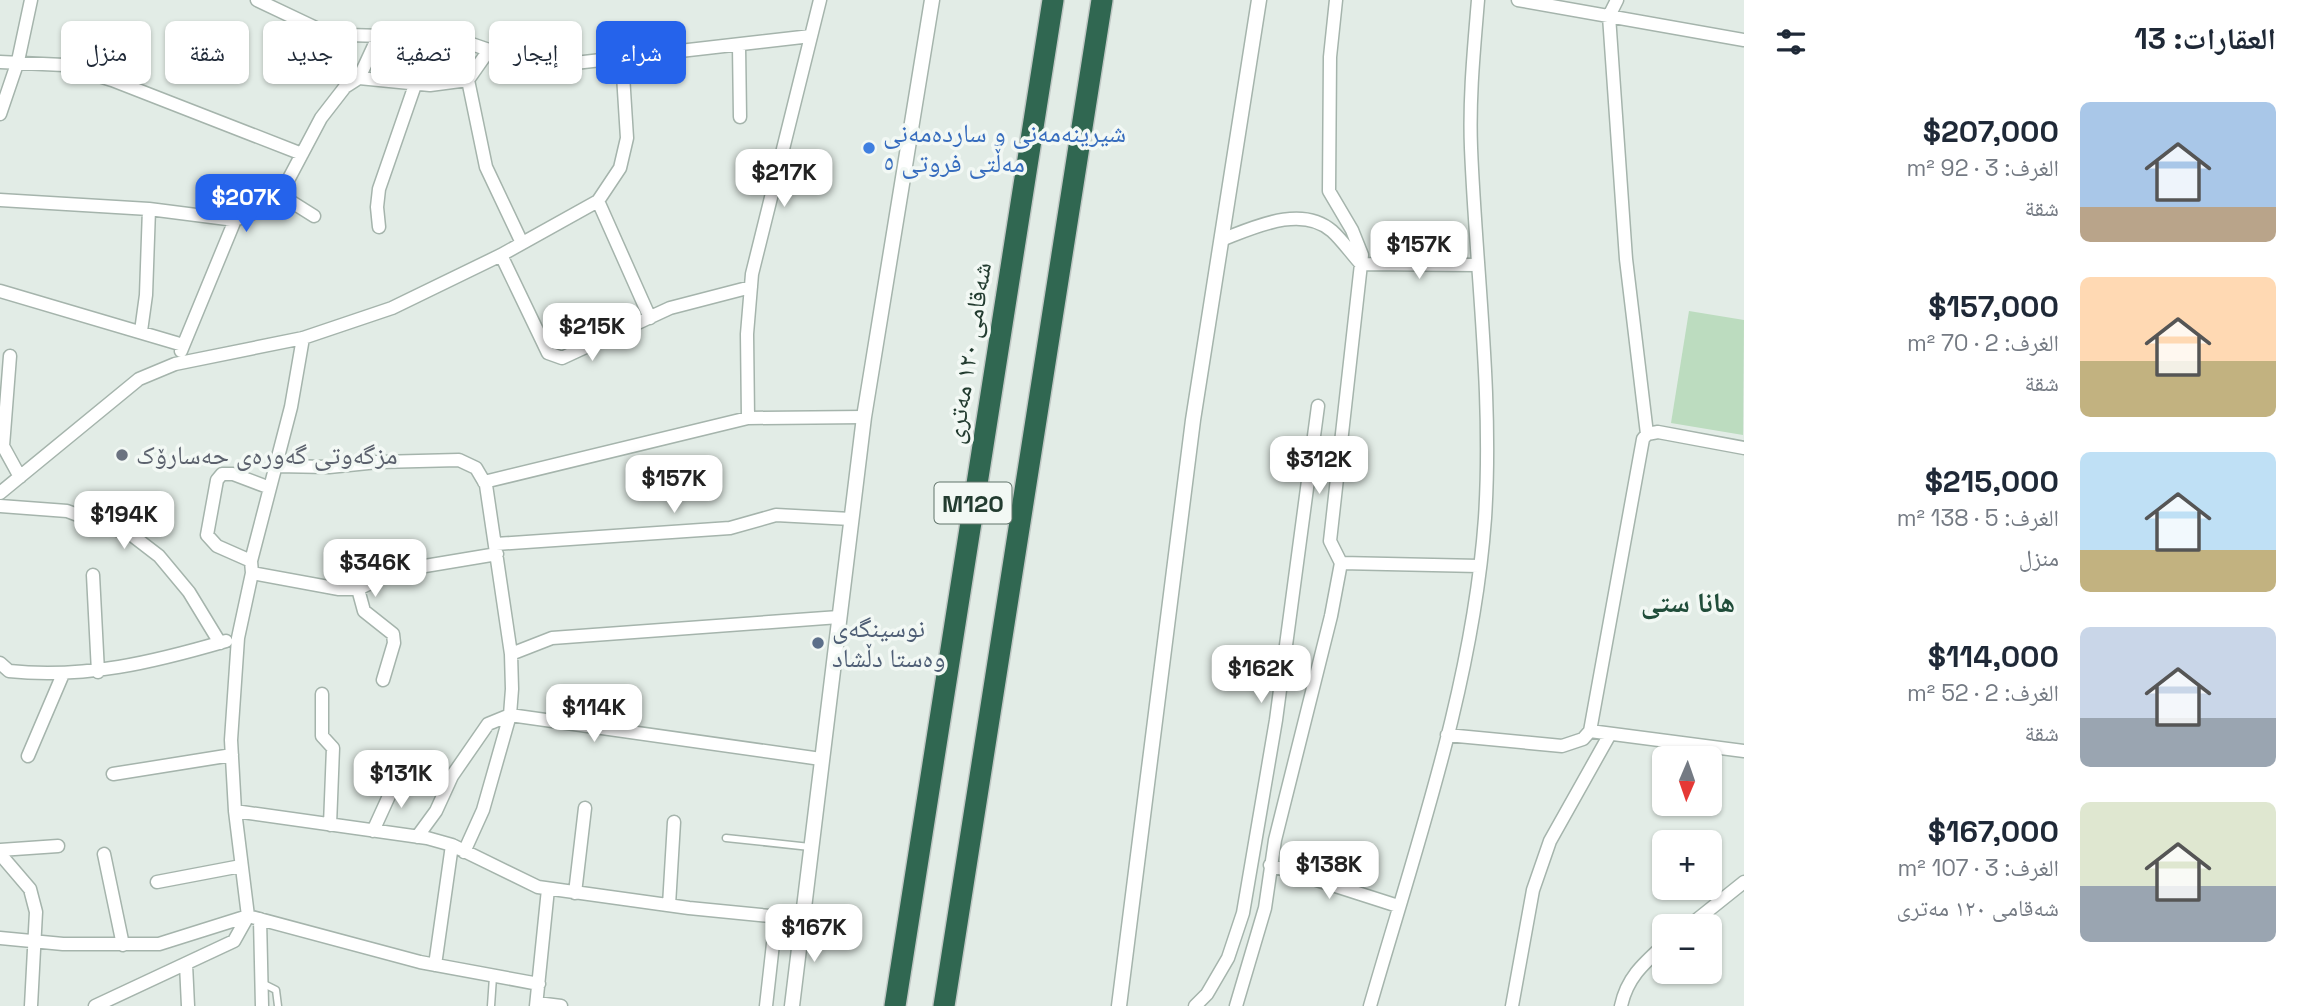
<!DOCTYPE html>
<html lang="ar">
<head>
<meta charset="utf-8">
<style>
  :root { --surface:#fff; --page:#f6f6f7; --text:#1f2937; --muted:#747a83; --accent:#2563eb }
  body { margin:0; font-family:"Space Grotesk","Noto Naskh Arabic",sans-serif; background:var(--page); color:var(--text); direction:rtl; height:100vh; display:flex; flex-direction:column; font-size:26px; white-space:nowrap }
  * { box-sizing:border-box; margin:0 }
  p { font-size:23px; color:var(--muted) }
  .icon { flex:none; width:38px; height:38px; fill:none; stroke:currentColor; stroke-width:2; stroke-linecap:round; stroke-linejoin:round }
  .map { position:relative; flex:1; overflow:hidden; direction:ltr }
  .sheet { display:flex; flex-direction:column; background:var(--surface); width:560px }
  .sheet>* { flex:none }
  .banner { position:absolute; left:21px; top:21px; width:665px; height:63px; direction:rtl; display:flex; gap:14px }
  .needle { width:46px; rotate:182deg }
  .buttons { position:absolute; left:1652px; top:746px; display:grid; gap:14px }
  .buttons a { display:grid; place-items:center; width:70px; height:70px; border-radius:10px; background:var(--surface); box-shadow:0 2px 5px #0004; font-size:35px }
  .price { position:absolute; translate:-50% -60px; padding:0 16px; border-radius:14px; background:#fff; color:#222; font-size:23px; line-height:46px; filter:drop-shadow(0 2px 4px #0008) }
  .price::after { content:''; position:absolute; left:50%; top:42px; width:21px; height:16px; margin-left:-10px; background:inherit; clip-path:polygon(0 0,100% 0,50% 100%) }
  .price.active { background:var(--accent); color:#fff }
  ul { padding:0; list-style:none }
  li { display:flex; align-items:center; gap:21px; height:175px; padding:0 28px }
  li span { display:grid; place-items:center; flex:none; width:196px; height:140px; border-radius:10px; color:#555 }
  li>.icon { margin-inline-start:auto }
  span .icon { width:84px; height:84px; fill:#fffc; stroke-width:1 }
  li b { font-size:30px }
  h2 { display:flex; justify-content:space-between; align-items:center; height:84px; padding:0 28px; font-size:30px }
  .pill { padding:0 24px; border-radius:10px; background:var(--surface); box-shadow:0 2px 5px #0004; font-size:24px; line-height:63px }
  .pill.active { background:var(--accent); color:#fff }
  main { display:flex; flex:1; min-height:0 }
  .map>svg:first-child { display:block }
  .green { fill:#bcdcbf }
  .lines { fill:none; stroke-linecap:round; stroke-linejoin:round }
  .service-casing { stroke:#a5b4ac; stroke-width:9 }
  .minor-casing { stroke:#a5b4ac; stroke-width:15 }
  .tertiary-casing { stroke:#a5b4ac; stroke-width:17 }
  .motorway-casing { stroke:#c1c8c5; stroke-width:24 }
  .service { stroke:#fff; stroke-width:6 }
  .minor { stroke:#fff; stroke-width:12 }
  .tertiary { stroke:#fff; stroke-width:14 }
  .motorway { stroke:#306751; stroke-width:21 }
  .shop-dot { fill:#3f7fe0; stroke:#f2f8f4; stroke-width:2.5 }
  .worship-dot { fill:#6b7280; stroke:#f2f8f4; stroke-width:2.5 }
  .service-dot { fill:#5c6f8a; stroke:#f2f8f4; stroke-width:2.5 }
  .labels { text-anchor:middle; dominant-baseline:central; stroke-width:7; stroke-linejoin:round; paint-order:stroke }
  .shield { fill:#f2f8f4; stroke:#61746b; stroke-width:2 }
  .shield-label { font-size:24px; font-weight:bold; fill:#233c30 }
  .shop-label { font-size:26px; fill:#366cbe; stroke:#f2f8f4; text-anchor:start }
  .street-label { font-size:26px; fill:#233c30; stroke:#f2f8f4 }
  .worship-label { font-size:26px; fill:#5b616d; stroke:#f2f8f4; text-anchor:start }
  .service-label { font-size:26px; fill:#4e5e75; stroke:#f2f8f4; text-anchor:start }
  .neighbourhood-label { font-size:28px; font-weight:bold; fill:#204d3a; stroke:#f2f8f4 }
</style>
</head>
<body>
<main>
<section class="sheet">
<h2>العقارات: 13<svg class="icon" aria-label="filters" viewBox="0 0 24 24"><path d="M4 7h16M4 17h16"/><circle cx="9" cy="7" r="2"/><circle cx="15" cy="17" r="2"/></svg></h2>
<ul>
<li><span style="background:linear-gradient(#a9c7e8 75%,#b9a48a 0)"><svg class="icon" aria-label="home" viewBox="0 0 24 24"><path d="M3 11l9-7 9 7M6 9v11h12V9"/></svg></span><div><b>$207,000</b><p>الغرف: 3 · 92 m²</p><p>شقة</p></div></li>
<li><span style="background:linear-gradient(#ffd9b3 60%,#c2b280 0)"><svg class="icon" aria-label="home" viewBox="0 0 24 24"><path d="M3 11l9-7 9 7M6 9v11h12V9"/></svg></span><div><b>$157,000</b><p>الغرف: 2 · 70 m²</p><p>شقة</p></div></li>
<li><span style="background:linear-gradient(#bfe0f5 70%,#c2b280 0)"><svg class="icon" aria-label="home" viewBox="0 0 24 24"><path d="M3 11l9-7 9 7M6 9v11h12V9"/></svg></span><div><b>$215,000</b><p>الغرف: 5 · 138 m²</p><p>منزل</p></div></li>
<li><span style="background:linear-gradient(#c9d6e8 65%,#9aa5b1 0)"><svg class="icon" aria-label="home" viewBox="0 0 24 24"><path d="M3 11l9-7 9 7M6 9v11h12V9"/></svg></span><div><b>$114,000</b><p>الغرف: 2 · 52 m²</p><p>شقة</p></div></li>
<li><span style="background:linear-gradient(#dfe7d0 60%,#9aa5b1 0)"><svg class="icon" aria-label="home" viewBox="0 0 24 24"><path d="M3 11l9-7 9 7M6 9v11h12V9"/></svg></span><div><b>$167,000</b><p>الغرف: 3 · 107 m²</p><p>شەقامی ١٢٠ مەتری</p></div></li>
</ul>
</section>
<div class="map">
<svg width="1744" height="1006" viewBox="0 0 1744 1006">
  <rect width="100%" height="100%" fill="#e2ece6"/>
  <path class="green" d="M1689,311L1744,320L1743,435L1671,423Z"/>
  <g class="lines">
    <defs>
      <path id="service" d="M726,838L810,847
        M262,983L276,990L278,1006
        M491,1006L493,977"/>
      <path id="minor" d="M257,0L318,29L348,35L454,38L489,50L575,63L811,36
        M1336,0L1330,57L1329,191L1352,230L1362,255L1330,541L1341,563L1479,566
        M1518,0L1744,40
        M1617,0L1609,16L1626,259L1647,434
        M739,46L740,117
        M489,50L468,80L486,167L521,241
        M0,62L64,65L112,80L302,154
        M359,78L430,85L468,80
        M0,114L18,61L31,0
        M279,194L314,216
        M0,200L149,209L235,220L264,209L285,186L321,118L345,87L359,78L378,37
        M598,201L650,318
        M379,227L377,207L379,189L415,85
        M1221,240C1253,228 1301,204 1332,231C1342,240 1351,253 1361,264L1478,265
        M501,255L548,353L562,358L670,308L751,287
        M0,291L183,345
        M141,331L146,295L149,209
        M181,351L235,220
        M10,356L3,446L20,477
        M748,418L747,334L752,274L820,0
        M276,466L329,467L378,462L459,460L476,468L486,485L511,654L512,689L510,715L483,810L464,852
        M484,482L748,418L864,417
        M0,493L139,379L175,364L303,338L392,308L501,255L598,201L620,168L627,138L622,59
        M0,506L67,511L133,536L159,556L189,592L220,643
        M496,544L730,528L776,515L851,519
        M251,561L217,546L207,535L217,480L222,474H233L270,488
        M252,573L339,589H358L395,571L497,554
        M93,575L98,672
        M358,589L364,611L393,634L394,643L383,680
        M511,654L552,638L839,617
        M0,663L9,671C85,679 154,662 226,641
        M322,694V736L333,748L330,825
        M1590,731L1643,439L1647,434L1658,432L1744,448
        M1447,735L1562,746L1583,739L1590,731L1744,751
        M28,756L63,674
        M113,774L232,755
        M235,811L427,838L452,845L538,887L689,908L801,919
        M373,831L399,774
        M417,837L436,811L452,776L488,724L510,715L821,759
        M0,850L58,846
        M0,854L30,889L36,912L31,1006
        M104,854L123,945
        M1270,865L1398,906
        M157,882L241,866
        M575,893L585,808
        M669,905L674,822
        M260,919L262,1006
        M1689,926L1744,882
        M0,938L63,944H159L248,916L420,962L539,984
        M186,964L188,1006
        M435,965L452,845
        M537,1003L561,1006
        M95,1006L234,941L248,916L235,811L231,740L238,638L252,573L251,561L291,407L303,338
        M536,1006L548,889
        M766,1006L776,917
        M1195,1006L1207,994L1228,958L1243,913L1276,720L1318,406
        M1236,1006L1265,908L1275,840L1331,616L1341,563
        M1370,1006C1416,846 1473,685 1485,518C1493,394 1476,271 1471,148C1469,98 1474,49 1478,0
        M1512,1006L1533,890L1550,841L1610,734
        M1621,1006C1627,978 1643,964 1664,945"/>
      <path id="tertiary" d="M792,1006L864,417L932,0
        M1119,1006L1193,420L1259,0"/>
      <path id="motorway" d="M895,1006L1053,0
        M944,1006L1102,0"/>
    </defs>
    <use href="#service" class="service-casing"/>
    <use href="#minor" class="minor-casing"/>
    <use href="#tertiary" class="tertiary-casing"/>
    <use href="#motorway" class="motorway-casing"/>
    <use href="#service" class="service"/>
    <use href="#minor" class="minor"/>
    <use href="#tertiary" class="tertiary"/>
    <use href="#motorway" class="motorway"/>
  </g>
  <circle class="shop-dot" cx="869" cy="148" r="7"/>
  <circle class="worship-dot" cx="122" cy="455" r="7"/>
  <circle class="service-dot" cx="818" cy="643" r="7"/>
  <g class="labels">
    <rect class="shield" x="934.5" y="482.5" width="77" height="41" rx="5"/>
    <g class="shield-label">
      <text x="973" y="503">M120</text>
    </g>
    <g class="shop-label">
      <text x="883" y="133">شیرینەمەنی و ساردەمەنی<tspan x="883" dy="30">مەڵتی فروتی ٥</tspan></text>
    </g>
    <g class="street-label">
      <text transform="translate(968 353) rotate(-81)">شەقامی ١٢٠ مەتری</text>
    </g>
    <g class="worship-label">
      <text x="136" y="455">مزگەوتی گەورەی حەسارۆک</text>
    </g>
    <g class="service-label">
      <text x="832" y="628">نوسینگەی<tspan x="832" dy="30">وەستا دڵشاد</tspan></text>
    </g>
    <g class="neighbourhood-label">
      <text x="1688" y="602">هانا ستى</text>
    </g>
  </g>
</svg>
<div class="buttons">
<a><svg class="needle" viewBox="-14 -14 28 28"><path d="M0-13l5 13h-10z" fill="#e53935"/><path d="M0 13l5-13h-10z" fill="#747a83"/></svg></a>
<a>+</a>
<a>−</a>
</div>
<b class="price" style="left:784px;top:209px">$217K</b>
<b class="price active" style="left:246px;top:234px">$207K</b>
<b class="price" style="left:1419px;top:281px">$157K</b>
<b class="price" style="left:592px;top:363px">$215K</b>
<b class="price" style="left:1319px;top:496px">$312K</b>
<b class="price" style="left:674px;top:515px">$157K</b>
<b class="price" style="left:124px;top:551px">$194K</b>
<b class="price" style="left:375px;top:599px">$346K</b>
<b class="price" style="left:1261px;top:705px">$162K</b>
<b class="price" style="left:594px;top:744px">$114K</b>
<b class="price" style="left:401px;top:810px">$131K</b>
<b class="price" style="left:1329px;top:901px">$138K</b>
<b class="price" style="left:814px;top:964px">$167K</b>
<div class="banner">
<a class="pill active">شراء</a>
<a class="pill">إيجار</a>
<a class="pill">تصفية</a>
<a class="pill">جديد</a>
<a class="pill">شقة</a>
<a class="pill">منزل</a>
</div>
</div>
</main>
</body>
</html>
